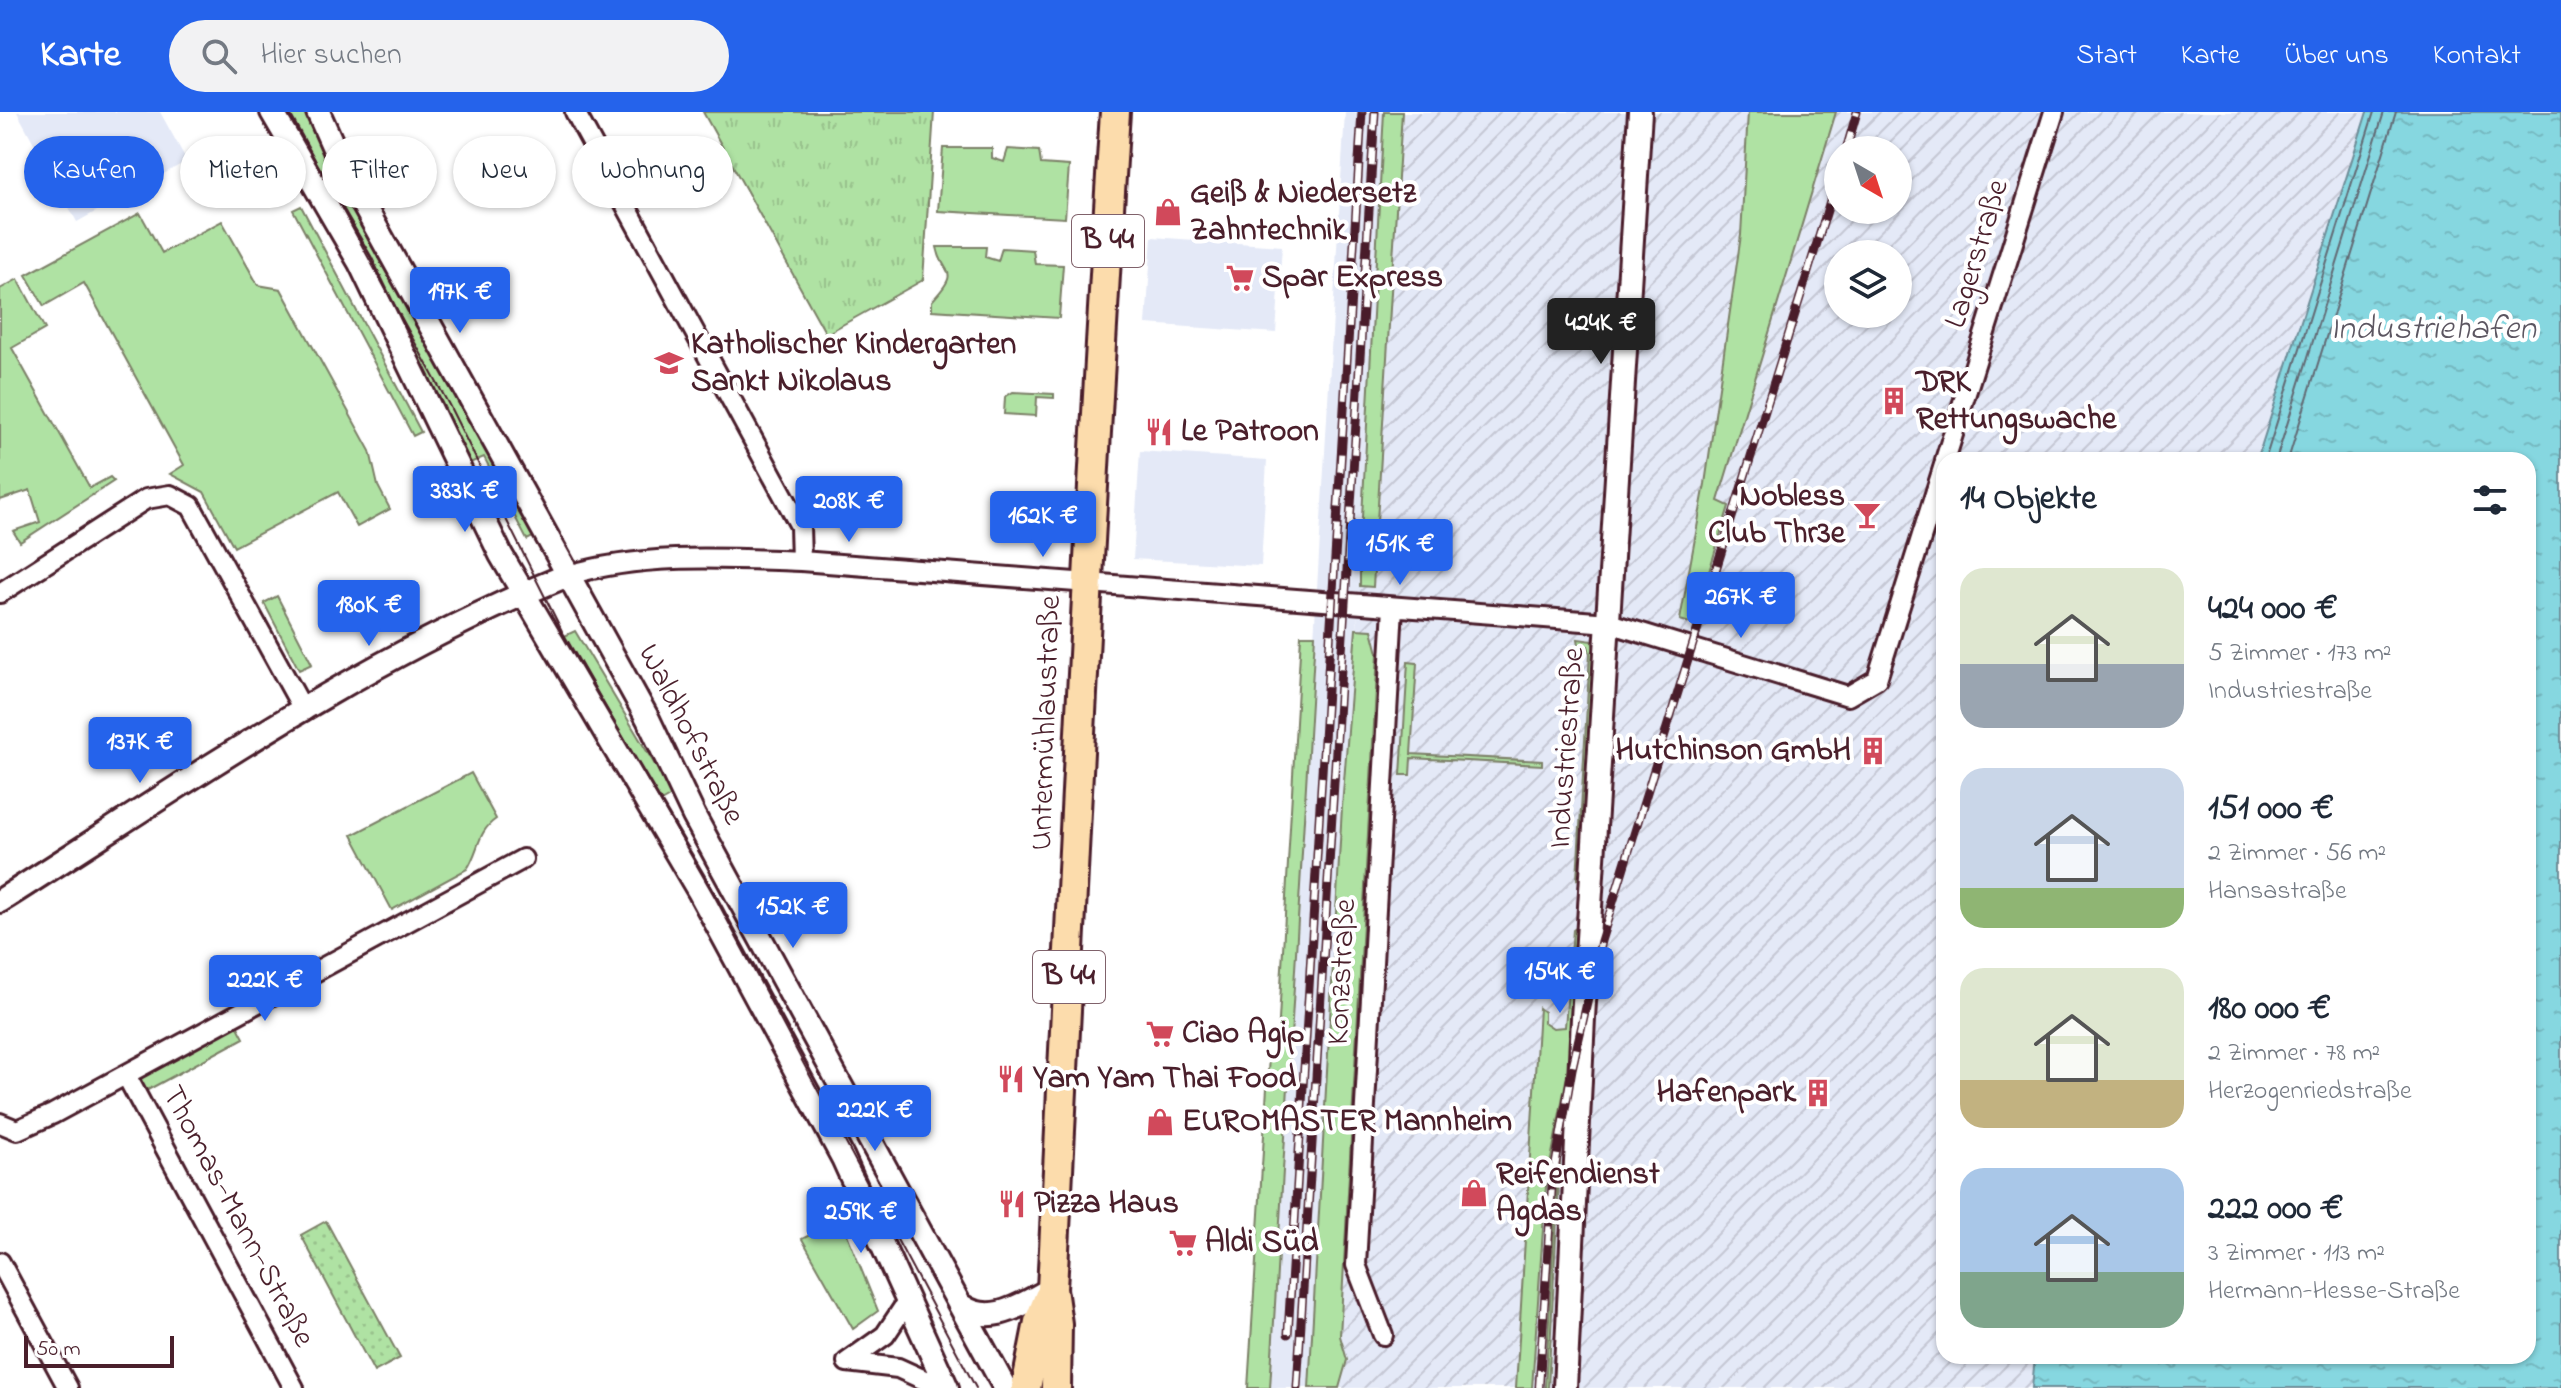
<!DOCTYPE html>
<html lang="de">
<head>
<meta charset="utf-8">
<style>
  :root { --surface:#fff; --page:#f2f2f3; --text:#1f2937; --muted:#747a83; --accent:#2563eb }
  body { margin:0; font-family:"Indie Flower",sans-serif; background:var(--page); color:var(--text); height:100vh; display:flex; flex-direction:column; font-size:30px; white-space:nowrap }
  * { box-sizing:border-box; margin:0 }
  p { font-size:26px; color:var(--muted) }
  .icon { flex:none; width:44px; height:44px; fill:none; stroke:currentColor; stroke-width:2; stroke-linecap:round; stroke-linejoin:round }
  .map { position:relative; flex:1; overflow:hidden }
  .sheet { position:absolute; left:1936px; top:340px; width:600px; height:912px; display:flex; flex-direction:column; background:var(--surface); border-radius:24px; box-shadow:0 2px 6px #0004 }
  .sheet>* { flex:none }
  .hud { position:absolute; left:24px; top:24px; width:760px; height:72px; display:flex; gap:16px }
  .needle { width:52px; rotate:141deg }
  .fabs { position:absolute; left:1824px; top:24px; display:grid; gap:16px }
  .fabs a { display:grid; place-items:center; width:88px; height:88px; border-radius:50%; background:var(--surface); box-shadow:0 2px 6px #0004; font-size:40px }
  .scale { position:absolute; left:24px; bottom:20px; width:150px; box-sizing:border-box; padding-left:8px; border:4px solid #4a1f2b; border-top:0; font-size:22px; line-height:28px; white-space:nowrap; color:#4a1f2b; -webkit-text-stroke:6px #fff; paint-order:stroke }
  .price { position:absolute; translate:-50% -68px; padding:0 18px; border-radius:8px; background:var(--accent); color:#fff; font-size:26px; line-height:52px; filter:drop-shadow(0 2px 4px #0008) }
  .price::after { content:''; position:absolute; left:50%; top:48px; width:24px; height:18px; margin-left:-12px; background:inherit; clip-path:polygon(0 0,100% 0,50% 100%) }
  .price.selected { background:#222; color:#fff }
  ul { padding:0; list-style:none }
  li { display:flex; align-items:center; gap:24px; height:200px; padding:0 24px }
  li span { display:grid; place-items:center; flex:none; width:224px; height:160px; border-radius:24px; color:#555 }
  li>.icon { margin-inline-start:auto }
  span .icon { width:96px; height:96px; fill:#fffc; stroke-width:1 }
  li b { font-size:34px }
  h2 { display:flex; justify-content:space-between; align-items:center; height:96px; padding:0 24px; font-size:34px }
  .tag { padding:0 28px; border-radius:36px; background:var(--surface); box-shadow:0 2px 6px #0004; font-size:28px; line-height:72px }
  .tag.selected { background:var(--accent); color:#fff }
  header { display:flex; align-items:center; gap:48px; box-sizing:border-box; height:112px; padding:0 40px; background:var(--accent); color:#fff }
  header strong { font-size:38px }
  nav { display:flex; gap:44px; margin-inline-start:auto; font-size:28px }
  .search { width:560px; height:72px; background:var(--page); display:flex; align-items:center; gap:20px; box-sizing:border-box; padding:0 28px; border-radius:44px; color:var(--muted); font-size:30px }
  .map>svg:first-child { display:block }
  .built { fill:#e4e9f7 }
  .industrial { fill:url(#industrial-furrows); fill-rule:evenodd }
  .grass { fill:#afe2a3; stroke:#7c8067; stroke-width:2 }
  .park { fill:url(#park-tufts); stroke:#7c8067; stroke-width:2 }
  .garden { fill:url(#garden-dots); stroke:#7c8067; stroke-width:2 }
  .water { fill:url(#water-ripples); stroke:#6e8d98; stroke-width:2 }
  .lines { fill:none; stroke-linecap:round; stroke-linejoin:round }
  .shore { stroke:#626973; stroke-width:2 }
  .minor-casing { stroke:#4a1f2b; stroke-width:24 }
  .tertiary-casing { stroke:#4a1f2b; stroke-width:28 }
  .primary-casing { stroke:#4a1f2b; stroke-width:34 }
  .minor { stroke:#fff; stroke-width:18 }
  .tertiary { stroke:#fff; stroke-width:22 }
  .primary { stroke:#fcdcac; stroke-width:28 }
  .tram { stroke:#4a1f2b; stroke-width:2 }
  .rail-casing { stroke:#4a1f2b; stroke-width:9 }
  .rail { stroke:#fff; stroke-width:6; stroke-dasharray:18; stroke-linecap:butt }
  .labels { text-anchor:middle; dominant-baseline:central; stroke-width:8; stroke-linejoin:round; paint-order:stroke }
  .shield { fill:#fff; stroke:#80626b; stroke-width:2 }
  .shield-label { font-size:30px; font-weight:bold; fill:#4a1f2b }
  .poi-label { font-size:32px; font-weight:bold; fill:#4a1f2b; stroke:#fff; text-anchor:start }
  .street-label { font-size:32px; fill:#4a1f2b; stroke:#fff }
  .water-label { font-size:34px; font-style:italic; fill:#5c5661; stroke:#fff }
</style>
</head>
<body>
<header>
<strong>Karte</strong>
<div class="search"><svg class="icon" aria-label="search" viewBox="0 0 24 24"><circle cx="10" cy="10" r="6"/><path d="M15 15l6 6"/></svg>Hier suchen</div>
<nav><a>Start</a><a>Karte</a><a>Über uns</a><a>Kontakt</a></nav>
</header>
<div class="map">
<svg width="2561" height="1276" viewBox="0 0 2561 1276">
  <defs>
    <pattern id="industrial-furrows" width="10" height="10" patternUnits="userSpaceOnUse" patternTransform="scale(2)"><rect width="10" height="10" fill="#e4e9f7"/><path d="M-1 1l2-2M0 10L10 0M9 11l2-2" fill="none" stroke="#c5c7d4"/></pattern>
    <pattern id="park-tufts" width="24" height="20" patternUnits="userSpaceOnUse" patternTransform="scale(2)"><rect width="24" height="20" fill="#afe2a3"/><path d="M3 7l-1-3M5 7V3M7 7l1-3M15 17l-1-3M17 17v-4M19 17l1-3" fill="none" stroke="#98c18c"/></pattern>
    <pattern id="garden-dots" width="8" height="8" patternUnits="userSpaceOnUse" patternTransform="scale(2)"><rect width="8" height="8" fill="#afe2a3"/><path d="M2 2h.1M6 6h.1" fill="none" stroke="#98c18c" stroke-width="1.8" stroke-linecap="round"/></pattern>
    <pattern id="water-ripples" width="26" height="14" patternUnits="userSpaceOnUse" patternTransform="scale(2)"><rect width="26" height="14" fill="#86d7e0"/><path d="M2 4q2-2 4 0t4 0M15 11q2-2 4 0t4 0" fill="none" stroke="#75b8c0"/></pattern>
  </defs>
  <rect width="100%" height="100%" fill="#fff"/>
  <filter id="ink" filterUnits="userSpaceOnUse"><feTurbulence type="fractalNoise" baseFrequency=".0125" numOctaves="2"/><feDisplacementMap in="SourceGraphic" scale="16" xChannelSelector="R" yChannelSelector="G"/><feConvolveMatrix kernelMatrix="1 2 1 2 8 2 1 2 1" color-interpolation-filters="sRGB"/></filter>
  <g filter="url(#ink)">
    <path class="built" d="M17,0H160L187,49L77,110Z
      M1345,0H1384L1360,479L1342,695L1309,1276H1270Z
      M1152,125L1282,134L1276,221L1146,212Z
      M1140,339L1267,348L1261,454L1133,447Z"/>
    <path class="industrial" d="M1384,0H2367L2257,348H1944V1244H2035L2032,1276H1310L1342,695L1360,479ZM1838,38H1898V98H1838ZM1838,142H1898V202H1838Z"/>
    <path class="grass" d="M277,0H308L537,423L527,428L484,345L470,351L403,218Z
      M1384,0H1402L1373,475L1360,474V442Z
      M1748,0H1836L1718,389L1729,394L1693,512L1680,508L1705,372L1741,123Z
      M943,36H992V46L1004,50L1008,37L1039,39L1041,52L1069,54L1065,106L938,99Z
      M301,94L421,320L413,324L293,98Z
      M140,101L162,141L222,109L258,173L281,177L370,339L378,374L390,397L357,415L338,380L234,435L204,380L170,362L184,353L84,171L44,194L26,163Z
      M937,135H986L985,145L998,149L1002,136L1033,138L1035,152L1063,153L1059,206L932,198V189C963,156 942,164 937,135Z
      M18,167L45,217L12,236L90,376L110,365L114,369L20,430L13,419L40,410L30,378L0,388V177Z
      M1013,280L1054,282V286L1037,285L1036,304L1004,302L1005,285Z
      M277,484L312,552L299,558L264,491Z
      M1356,517L1372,518L1378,541L1340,1224L1347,1248L1339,1276H1309L1342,695Z
      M575,519L673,683L659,691L556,528Z
      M1301,523H1315L1270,1276H1248L1269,944L1277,943Z
      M1578,527L1592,529L1594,535L1580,766L1577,767L1590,541L1588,534L1579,533Z
      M1408,550L1417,551L1411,642L1542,649V653L1411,646L1410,663H1401Z
      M471,661L496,707C477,720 479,739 467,757L392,798L352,723Z
      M1576,816L1572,937L1546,1074L1532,1276H1516L1539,896L1544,900V910L1553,916L1565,915L1573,818Z
      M237,913L244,926L142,981L136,968Z
      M1561,1031L1548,1276H1545L1559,1035Z
      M841,1107L878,1199L853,1217L802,1127Z"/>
    <path class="park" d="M703,0H934L923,168L826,222Z"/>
    <path class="garden" d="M326,1109L400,1246L374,1260L301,1123Z"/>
    <path class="water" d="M2367,0H2561V1276H2032L2035,1244H2528V348H2257Z"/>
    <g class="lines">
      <path class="shore" d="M2265,348L2374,0
        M2276,348L2384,0
        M2288,348L2396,0"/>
      <defs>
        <path id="minor" d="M575,0L800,414L801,449
          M1945,348L2054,0
          M568,463C644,441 722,446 801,449L1609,511L1848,584L1877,567L1944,353
          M0,481L146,387L170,383L191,394L304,599
          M126,963L294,1276
          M0,1011L17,1018L53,1002L523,747
          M0,1150L68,1276
          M1383,1223L1356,1153L1393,495
          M847,1250L898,1256L942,1276
          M847,1250L885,1223L907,1190"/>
        <path id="tertiary" d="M272,0L360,151L501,443L700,781L843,1046L947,1276
          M318,0L342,54L648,607L694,704L1005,1276
          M0,789C183,673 366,544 568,463
          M962,1194C992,1215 1023,1191 1052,1177
          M1565,1276L1583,906L1640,0"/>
        <path id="primary" d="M1026,1276L1039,1210L1049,1185
          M1056,1276L1057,1212L1052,1177C1072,785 1090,392 1115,0"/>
      </defs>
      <use href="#minor" class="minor-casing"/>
      <use href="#tertiary" class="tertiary-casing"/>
      <use href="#primary" class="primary-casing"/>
      <use href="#minor" class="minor"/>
      <use href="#tertiary" class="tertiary"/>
      <use href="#primary" class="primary"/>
      <path class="tram" d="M289,0L449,293L562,519L715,785L976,1276"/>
      <defs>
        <path id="rail" d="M1846,38L1857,0
          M1288,1222L1362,0
          M1297,1276L1375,0
          M1539,1276L1552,1073L1572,957L1601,829L1838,63"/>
      </defs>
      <use href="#rail" class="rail-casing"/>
      <use href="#rail" class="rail"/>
    </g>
  </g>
  <defs>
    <symbol id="shop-bare" viewBox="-9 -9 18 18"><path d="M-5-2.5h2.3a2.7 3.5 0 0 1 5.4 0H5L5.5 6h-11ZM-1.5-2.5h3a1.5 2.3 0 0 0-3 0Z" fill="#d1495b" stroke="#fff" stroke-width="2.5" paint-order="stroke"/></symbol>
    <symbol id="supermarket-bare" viewBox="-9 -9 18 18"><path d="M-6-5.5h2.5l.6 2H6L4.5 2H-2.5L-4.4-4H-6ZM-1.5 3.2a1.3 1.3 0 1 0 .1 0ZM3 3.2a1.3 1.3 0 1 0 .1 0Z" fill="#d1495b" stroke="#fff" stroke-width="2.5" paint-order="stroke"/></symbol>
    <symbol id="school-bare" viewBox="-9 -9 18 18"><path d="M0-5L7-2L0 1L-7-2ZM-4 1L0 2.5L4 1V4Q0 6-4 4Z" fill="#d1495b" stroke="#fff" stroke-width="2.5" paint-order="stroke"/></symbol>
    <symbol id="building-bare" viewBox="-9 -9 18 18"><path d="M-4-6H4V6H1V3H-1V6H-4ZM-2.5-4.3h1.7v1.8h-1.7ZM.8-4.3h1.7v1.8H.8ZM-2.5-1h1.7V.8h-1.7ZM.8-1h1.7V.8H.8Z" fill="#d1495b" stroke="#fff" stroke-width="2.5" paint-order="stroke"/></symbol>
    <symbol id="restaurant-bare" viewBox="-9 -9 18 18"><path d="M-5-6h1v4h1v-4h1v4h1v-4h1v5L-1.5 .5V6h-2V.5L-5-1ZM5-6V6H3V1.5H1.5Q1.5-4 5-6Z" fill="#d1495b" stroke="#fff" stroke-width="2.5" paint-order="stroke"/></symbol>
    <symbol id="bar-bare" viewBox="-9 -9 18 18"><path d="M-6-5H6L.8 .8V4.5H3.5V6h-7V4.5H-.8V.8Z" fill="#d1495b" stroke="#fff" stroke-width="2.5" paint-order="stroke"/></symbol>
  </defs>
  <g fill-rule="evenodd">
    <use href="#shop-bare" x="1148" y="80" width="40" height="40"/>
    <use href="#supermarket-bare" x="1220" y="146" width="40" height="40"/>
    <use href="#school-bare" x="649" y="231" width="40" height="40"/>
    <use href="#building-bare" x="1874" y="269" width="40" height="40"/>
    <use href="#restaurant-bare" x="1139" y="300" width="40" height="40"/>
    <use href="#bar-bare" x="1847" y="383" width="40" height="40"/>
    <use href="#building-bare" x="1853" y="619" width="40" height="40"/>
    <use href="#supermarket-bare" x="1140" y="902" width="40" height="40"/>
    <use href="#restaurant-bare" x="991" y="947" width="40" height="40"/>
    <use href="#building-bare" x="1798" y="961" width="40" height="40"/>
    <use href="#shop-bare" x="1140" y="990" width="40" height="40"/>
    <use href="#shop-bare" x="1454" y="1061" width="40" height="40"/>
    <use href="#restaurant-bare" x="992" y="1072" width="40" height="40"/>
    <use href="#supermarket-bare" x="1163" y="1111" width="40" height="40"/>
  </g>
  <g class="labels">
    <g class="shield">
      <rect x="1072" y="103" width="72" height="52" rx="6"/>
      <rect x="1033" y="839" width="72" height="52" rx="6"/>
    </g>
    <g class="shield-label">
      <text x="1108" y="129">B 44</text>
      <text x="1069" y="865">B 44</text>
    </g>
    <g class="poi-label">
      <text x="1190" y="82">Geiß &amp; Niedersetz<tspan x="1190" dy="37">Zahntechnik</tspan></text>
      <text x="1262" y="166">Spar Express</text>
      <text x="691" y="233">Katholischer Kindergarten<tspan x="691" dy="37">Sankt Nikolaus</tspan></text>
      <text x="1916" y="271">DRK<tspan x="1916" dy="37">Rettungswache</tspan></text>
      <text x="1181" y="320">Le Patroon</text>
      <text x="1845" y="385" text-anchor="end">Nobless<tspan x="1845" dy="37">Club Thr3e</tspan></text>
      <text x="1851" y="639" text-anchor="end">Hutchinson GmbH</text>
      <text x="1182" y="922">Ciao Agip</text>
      <text x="1033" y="967">Yam Yam Thai Food</text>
      <text x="1796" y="981" text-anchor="end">Hafenpark</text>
      <text x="1182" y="1010">EUROMASTER Mannheim</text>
      <text x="1496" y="1063">Reifendienst<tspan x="1496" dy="37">Agdas</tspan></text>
      <text x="1034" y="1092">Pizza Haus</text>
      <text x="1205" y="1131">Aldi Süd</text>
    </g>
    <g class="street-label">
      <text transform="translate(1978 142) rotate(-73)">Lagerstraße</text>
      <text transform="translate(1047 611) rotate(-88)">Untermühlaustraße</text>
      <text transform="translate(690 623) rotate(63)">Waldhofstraße</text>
      <text transform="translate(1568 636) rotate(-86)">Industriestraße</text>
      <text transform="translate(1343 860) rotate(-87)">Konzstraße</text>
      <text transform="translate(237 1105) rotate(62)">Thomas-Mann-Straße</text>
    </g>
    <g class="water-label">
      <text x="2433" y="218">Industriehafen</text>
    </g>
  </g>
</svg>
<div class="fabs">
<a><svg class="needle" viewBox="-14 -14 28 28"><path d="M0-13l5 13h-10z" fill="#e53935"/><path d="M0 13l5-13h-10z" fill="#747a83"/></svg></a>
<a><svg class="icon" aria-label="layers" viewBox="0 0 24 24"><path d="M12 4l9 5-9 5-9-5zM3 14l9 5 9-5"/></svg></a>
</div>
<div class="scale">50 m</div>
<b class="price" style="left:460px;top:223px">197K €</b>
<b class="price selected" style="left:1601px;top:254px">424K €</b>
<b class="price" style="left:465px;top:422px">383K €</b>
<b class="price" style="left:849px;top:432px">208K €</b>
<b class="price" style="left:1043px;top:447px">162K €</b>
<b class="price" style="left:1400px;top:475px">151K €</b>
<b class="price" style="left:1741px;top:528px">267K €</b>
<b class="price" style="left:369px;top:536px">180K €</b>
<b class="price" style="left:140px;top:673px">137K €</b>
<b class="price" style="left:793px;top:838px">152K €</b>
<b class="price" style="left:1560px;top:903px">154K €</b>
<b class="price" style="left:265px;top:911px">222K €</b>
<b class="price" style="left:875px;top:1041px">222K €</b>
<b class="price" style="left:861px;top:1143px">259K €</b>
<div class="hud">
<a class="tag selected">Kaufen</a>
<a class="tag">Mieten</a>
<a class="tag">Filter</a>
<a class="tag">Neu</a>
<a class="tag">Wohnung</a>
</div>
<section class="sheet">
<h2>14 Objekte<svg class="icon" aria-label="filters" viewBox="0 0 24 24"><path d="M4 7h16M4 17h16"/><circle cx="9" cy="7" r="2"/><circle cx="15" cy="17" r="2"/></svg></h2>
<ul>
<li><span style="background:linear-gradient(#dfe7d0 60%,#9aa5b1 0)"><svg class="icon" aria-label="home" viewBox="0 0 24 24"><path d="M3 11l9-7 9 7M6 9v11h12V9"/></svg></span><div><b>424 000 €</b><p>5 Zimmer · 173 m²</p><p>Industriestraße</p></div></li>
<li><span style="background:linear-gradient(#c9d6e8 75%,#8fb573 0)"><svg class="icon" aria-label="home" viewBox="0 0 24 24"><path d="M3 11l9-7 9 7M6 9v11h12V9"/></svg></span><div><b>151 000 €</b><p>2 Zimmer · 56 m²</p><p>Hansastraße</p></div></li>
<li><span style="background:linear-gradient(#dfe7d0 70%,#c2b280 0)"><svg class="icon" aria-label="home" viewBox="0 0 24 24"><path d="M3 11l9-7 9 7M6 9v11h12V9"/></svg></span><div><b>180 000 €</b><p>2 Zimmer · 78 m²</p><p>Herzogenriedstraße</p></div></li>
<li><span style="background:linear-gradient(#a9c7e8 65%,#7fa58c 0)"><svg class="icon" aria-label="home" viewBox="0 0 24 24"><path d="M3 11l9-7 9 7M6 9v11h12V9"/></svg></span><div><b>222 000 €</b><p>3 Zimmer · 113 m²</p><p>Hermann-Hesse-Straße</p></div></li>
</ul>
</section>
</div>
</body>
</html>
